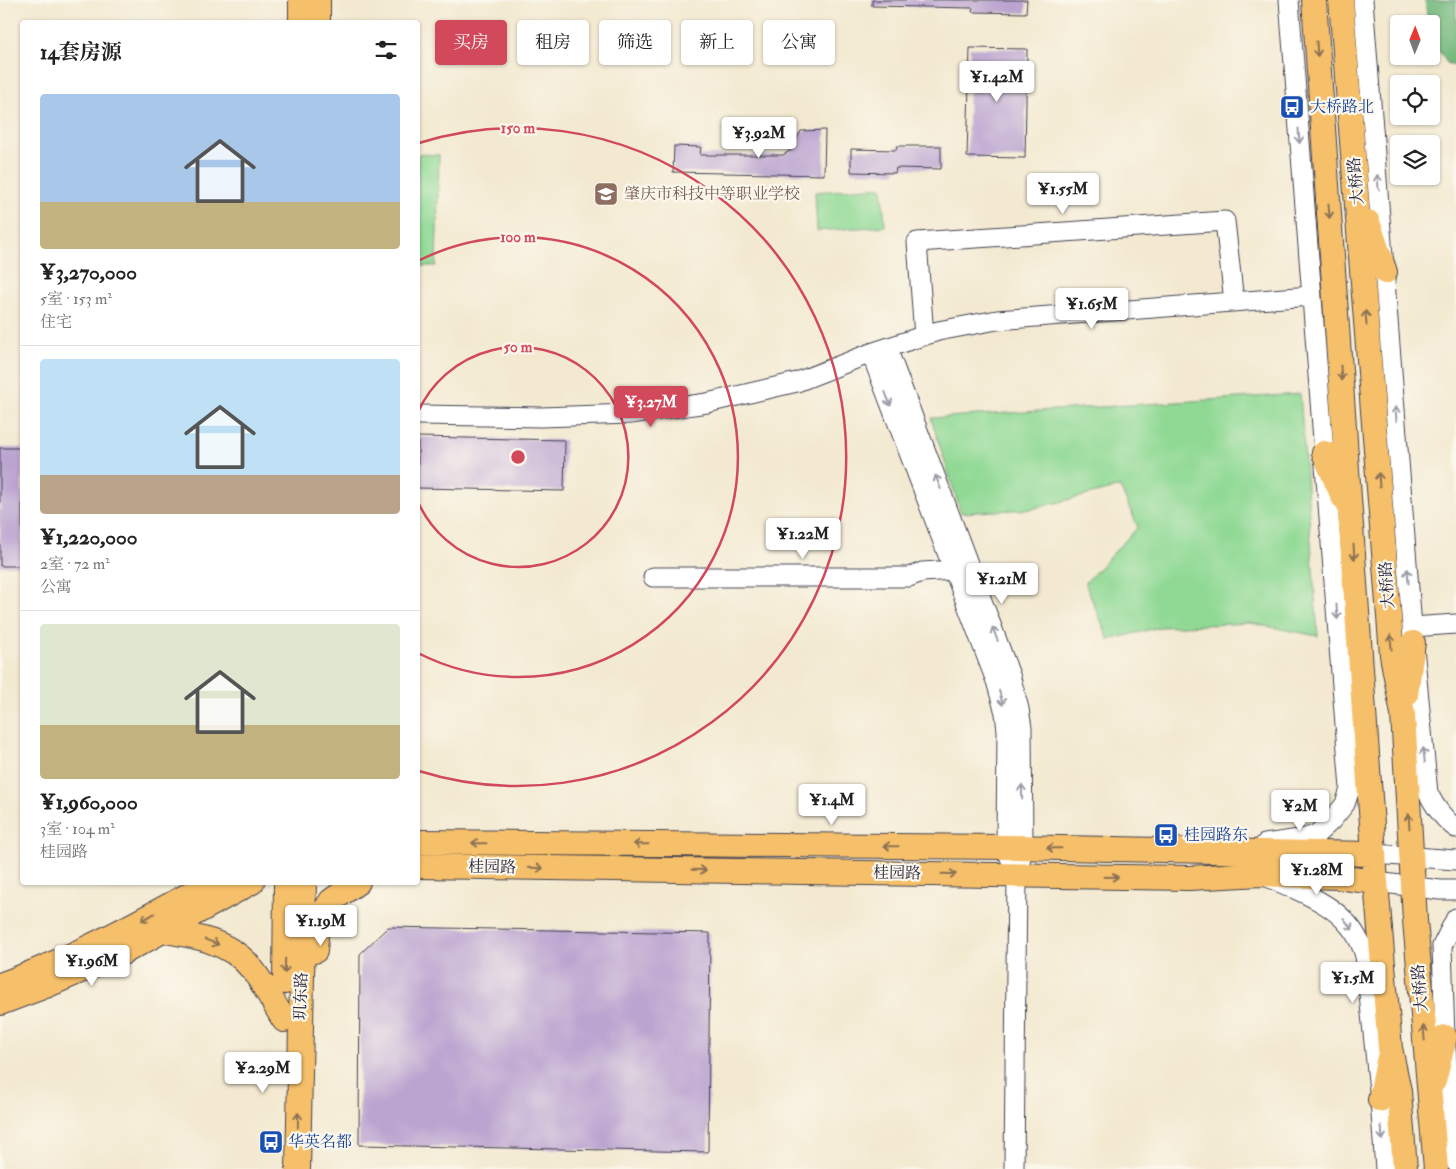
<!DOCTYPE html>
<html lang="zh">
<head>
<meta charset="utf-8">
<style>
  :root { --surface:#fff; --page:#f2f2f2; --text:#222; --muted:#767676; --line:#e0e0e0; --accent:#d1495b }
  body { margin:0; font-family:"IM FELL Double Pica","Noto Serif SC",serif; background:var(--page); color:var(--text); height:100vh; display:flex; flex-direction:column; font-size:19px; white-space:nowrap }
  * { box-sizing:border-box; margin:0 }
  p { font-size:16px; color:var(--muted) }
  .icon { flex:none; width:28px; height:28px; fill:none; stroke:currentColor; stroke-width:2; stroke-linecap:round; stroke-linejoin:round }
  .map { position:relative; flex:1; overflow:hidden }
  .sheet { position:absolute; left:20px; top:20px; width:400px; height:865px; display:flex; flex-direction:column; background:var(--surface); border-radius:5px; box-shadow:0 1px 4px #0004 }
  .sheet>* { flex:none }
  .guide { position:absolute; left:435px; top:20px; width:475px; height:45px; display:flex; gap:10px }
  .needle { width:32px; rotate:1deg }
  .buttons { position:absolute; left:1390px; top:15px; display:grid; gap:10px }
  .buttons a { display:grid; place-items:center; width:50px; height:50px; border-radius:5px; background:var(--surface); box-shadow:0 1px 4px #0004; font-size:25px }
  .price { position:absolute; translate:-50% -42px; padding:0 11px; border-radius:5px; background:#fff; color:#222; font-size:16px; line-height:32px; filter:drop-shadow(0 1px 2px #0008) }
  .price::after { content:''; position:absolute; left:50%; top:30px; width:15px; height:11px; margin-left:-8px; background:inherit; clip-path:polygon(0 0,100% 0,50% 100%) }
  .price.current { background:var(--accent); color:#fff }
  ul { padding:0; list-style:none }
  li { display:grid; align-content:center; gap:10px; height:265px; padding:0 20px }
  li+li { border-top:1px solid var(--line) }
  li span { display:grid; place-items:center; height:155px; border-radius:5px; color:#555 }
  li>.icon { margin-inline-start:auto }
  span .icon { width:90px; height:90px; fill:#fffc; stroke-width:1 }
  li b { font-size:21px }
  h2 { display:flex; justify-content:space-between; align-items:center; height:60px; padding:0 20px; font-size:21px }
  .chip { padding:0 18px; border-radius:5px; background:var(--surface); box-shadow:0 1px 4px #0004; font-size:18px; line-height:45px }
  .chip.current { background:var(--accent); color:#fff }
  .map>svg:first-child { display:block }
  .green { fill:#90d994; stroke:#597e68 }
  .forest { fill:#74b97e; stroke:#4b6e5c }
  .building { fill:#bba4d0 }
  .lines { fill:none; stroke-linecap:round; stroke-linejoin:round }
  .minor-casing { stroke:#414051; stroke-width:21 }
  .major-casing { stroke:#414051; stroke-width:26 }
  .minor { stroke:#fff; stroke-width:19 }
  .major { stroke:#f6c06b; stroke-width:24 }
  .oneway { stroke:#8c7153 }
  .oneway2 { stroke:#9c9ca7 }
  .ring { fill:none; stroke:#d1495b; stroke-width:2.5 }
  .labels { text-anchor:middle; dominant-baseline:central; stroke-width:4.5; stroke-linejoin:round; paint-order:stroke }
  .transit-label { font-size:16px; fill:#164399; stroke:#fbf7ec; text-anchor:start }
  .street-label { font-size:16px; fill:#22223b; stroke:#fbf7ec }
  .education-label { font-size:16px; fill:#785e54; stroke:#fbf7ec; text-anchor:start }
  .centre { fill:#d1495b; stroke:#fbf7ec; stroke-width:2.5 }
  .ring-label { font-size:15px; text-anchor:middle; font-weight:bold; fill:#d1495b; stroke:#fbf7ec; stroke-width:4.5; stroke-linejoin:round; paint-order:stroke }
</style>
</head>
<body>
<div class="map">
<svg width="1456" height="1169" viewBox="0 0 1456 1169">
  <rect width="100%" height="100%" fill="#fbf7ec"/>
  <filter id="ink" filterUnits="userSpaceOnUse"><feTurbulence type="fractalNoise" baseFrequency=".02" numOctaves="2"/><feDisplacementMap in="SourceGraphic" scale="10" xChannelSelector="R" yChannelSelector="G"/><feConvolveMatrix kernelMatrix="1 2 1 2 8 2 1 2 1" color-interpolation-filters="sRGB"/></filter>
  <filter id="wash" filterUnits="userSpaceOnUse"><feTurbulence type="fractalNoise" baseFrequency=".0096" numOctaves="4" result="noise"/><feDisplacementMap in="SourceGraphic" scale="20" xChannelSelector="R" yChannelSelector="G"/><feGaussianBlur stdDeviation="1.12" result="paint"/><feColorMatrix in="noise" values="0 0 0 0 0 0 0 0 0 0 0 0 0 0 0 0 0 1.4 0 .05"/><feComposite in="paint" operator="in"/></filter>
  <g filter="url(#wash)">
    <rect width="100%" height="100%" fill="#f3e9d0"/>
    <path class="green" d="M418,154L439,155L436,266H418Z
      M882,187L885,226L817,231L815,192Z
      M1300,394L1318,636L1250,623L1160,627L1109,640L1085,583L1138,527L1120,487L1031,509L961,513L931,418Z"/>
    <path class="forest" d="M1425,0H1456V66L1447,63L1431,39V24H1428Z"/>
    <g id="blocks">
      <path class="building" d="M872,0H1027L1026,13L972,12L973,8L872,6Z
        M970,48L1027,49L1025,158L967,157Z
        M825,130L824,175L673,172L674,146L701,147L700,155H783L791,150L801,131Z
        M897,146H941V169L896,168L895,173L851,172V149L896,150Z
        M418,437L565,440L564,491L418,488Z
        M0,448H22V566H0Z
        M388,927L710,933L708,1152L359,1145L360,954Z"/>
    </g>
  </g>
  <g filter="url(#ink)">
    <use href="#blocks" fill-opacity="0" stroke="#414051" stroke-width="1"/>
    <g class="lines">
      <defs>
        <path id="minor" d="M1363,0L1412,627L1428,793C1435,807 1443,819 1456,828
          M924,336L917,242L1225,221L1234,302
          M887,348L1010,675L1019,709L1022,728L1023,848L1017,875L1014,1169
          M871,353L996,681L1005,713L1007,730L1006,847L1011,860
          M418,415L541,417L630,414L707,403L797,382L871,353L938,331L997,320L1311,296
          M653,577H909L922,572L954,570
          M1412,627L1456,624
          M1265,844L1306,838L1317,834L1332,820L1345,804L1350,789L1289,0
          M1374,854L1456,860
          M1267,877C1308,895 1352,909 1365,956L1380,1100L1385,1169
          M1376,882L1440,890H1456
          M1456,918L1442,946L1445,1037L1456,1163"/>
        <path id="major" d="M1314,0L1376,882L1390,1048L1399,1091L1405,1169
          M1341,0L1392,655L1403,714L1415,920L1436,1169
          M301,22V0
          M318,22V0
          M1368,222L1385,272
          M1324,453L1343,497
          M1406,695L1413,643
          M418,842L1006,847L1374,854
          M418,866L1189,878L1261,874L1337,877L1376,882
          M165,931C195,936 231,942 251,968C264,983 273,1003 284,1020
          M315,951L317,923L331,901L358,882
          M285,982L286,882
          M0,985C74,958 143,920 212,882
          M0,1003L48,985L122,953L252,882
          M1434,1081L1445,1037
          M1380,1100L1389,1057
          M298,1169L304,882"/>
      </defs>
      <use href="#minor" class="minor-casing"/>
      <use href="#major" class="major-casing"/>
      <use href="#minor" class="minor"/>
      <use href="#major" class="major"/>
    </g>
    <defs><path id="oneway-shaft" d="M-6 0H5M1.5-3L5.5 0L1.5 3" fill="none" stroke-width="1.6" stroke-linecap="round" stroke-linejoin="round" transform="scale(1.25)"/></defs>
    <g class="oneway">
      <use href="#oneway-shaft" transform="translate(1317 49) rotate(86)"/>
      <use href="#oneway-shaft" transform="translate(1329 211) rotate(86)"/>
      <use href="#oneway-shaft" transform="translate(1366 318) rotate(-94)"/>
      <use href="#oneway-shaft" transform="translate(1341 373) rotate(86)"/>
      <use href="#oneway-shaft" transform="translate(1379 480) rotate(-94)"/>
      <use href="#oneway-shaft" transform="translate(1354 552) rotate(86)"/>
      <use href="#oneway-shaft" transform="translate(1391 642) rotate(-94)"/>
      <use href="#oneway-shaft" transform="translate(1409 821) rotate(-93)"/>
      <use href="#oneway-shaft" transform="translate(479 843) rotate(-179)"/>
      <use href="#oneway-shaft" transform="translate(641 844) rotate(-179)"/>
      <use href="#oneway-shaft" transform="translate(891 846) rotate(-179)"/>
      <use href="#oneway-shaft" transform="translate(1054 848) rotate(-179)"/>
      <use href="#oneway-shaft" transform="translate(536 868) rotate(1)"/>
      <use href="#oneway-shaft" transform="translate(699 870) rotate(1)"/>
      <use href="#oneway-shaft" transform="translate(949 874) rotate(1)"/>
      <use href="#oneway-shaft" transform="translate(1111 877) rotate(1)"/>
      <use href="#oneway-shaft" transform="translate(148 917) rotate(151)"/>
      <use href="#oneway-shaft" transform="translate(212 942) rotate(21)"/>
      <use href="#oneway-shaft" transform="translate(285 966) rotate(91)"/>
      <use href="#oneway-shaft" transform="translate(1424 1033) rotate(-95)"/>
      <use href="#oneway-shaft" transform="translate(298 1120) rotate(-89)"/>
    </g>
    <g class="oneway2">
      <use href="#oneway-shaft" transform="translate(1299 136) rotate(86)"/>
      <use href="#oneway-shaft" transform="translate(1378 182) rotate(-95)"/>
      <use href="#oneway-shaft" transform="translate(888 399) rotate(69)"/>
      <use href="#oneway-shaft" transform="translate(1396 414) rotate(-94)"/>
      <use href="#oneway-shaft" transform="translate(938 482) rotate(-111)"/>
      <use href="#oneway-shaft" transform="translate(1408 576) rotate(-94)"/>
      <use href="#oneway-shaft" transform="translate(1337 612) rotate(86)"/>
      <use href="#oneway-shaft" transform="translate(995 634) rotate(-111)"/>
      <use href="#oneway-shaft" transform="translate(1001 698) rotate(75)"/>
      <use href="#oneway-shaft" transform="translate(1424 755) rotate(-96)"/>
      <use href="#oneway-shaft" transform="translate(1022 792) rotate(-91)"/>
      <use href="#oneway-shaft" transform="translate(1348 924) rotate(52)"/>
      <use href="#oneway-shaft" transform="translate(1382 1133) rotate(86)"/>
    </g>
  </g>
  <g class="ring">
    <path d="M418 412A110 110 0 1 1 418 502"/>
    <path d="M418 261A220 220 0 1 1 418 653"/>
    <path d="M419 143A329 329 0 1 1 419 771"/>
  </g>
  <defs>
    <symbol id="bus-square" viewBox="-11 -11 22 22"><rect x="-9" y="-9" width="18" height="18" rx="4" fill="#1a4fb4" stroke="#fbf7ec"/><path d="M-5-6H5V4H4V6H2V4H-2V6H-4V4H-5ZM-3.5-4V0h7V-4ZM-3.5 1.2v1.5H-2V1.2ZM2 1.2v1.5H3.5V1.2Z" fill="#fff"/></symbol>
    <symbol id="school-square" viewBox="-11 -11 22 22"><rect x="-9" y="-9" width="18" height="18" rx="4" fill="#8d6e63" stroke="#fbf7ec"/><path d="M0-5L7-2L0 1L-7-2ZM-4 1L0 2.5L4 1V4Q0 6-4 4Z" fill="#fff"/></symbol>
  </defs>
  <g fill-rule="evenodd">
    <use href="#bus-square" x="1278" y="93" width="28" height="28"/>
    <use href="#school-square" x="592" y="180" width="28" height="28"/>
    <use href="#bus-square" x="1152" y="821" width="28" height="28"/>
    <use href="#bus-square" x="257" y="1128" width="28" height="28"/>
  </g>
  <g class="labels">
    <g class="transit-label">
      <text x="1310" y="107">大桥路北</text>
      <text x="1184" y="835">桂园路东</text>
      <text x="288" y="1142">华英名都</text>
    </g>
    <g class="street-label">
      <text transform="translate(1356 181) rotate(-95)">大桥路</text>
      <text transform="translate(1387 585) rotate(-94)">大桥路</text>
      <text transform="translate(492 867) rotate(1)">桂园路</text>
      <text transform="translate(897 873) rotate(1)">桂园路</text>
      <text transform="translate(1420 988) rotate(-95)">大桥路</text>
      <text transform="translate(301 996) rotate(-88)">玑东路</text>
    </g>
    <g class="education-label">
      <text x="624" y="194">肇庆市科技中等职业学校</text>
    </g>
  </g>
  <circle cx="518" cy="457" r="8" class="centre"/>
  <g class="ring-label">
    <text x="518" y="133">150 m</text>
    <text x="518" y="242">100 m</text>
    <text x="518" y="352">50 m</text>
  </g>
</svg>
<div class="buttons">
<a><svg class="needle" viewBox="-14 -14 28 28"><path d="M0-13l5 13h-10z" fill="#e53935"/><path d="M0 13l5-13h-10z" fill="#767676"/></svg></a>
<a><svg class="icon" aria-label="locate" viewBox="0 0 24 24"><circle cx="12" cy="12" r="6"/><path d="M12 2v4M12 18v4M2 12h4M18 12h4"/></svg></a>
<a><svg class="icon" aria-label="layers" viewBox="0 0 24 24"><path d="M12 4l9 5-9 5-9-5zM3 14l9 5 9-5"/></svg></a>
</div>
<b class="price" style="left:997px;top:103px">¥1.42M</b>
<b class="price" style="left:759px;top:159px">¥3.92M</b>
<b class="price" style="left:1063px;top:215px">¥1.55M</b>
<b class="price" style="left:1092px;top:330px">¥1.65M</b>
<b class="price current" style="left:651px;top:428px">¥3.27M</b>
<b class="price" style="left:803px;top:560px">¥1.22M</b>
<b class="price" style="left:1002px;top:605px">¥1.21M</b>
<b class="price" style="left:832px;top:826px">¥1.4M</b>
<b class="price" style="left:1300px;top:832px">¥2M</b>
<b class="price" style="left:1317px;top:896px">¥1.28M</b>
<b class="price" style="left:321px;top:947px">¥1.19M</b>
<b class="price" style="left:92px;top:987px">¥1.96M</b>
<b class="price" style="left:1353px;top:1004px">¥1.5M</b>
<b class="price" style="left:263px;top:1094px">¥2.29M</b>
<div class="guide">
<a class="chip current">买房</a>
<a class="chip">租房</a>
<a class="chip">筛选</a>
<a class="chip">新上</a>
<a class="chip">公寓</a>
</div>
<section class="sheet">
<h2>14套房源<svg class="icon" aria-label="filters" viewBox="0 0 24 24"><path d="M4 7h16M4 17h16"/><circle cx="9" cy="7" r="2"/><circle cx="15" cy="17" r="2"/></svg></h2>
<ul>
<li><span style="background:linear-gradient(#a9c7e8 70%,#c2b280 0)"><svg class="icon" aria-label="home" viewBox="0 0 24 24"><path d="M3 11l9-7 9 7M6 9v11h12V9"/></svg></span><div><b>¥3,270,000</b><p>5室 · 153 m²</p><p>住宅</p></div></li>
<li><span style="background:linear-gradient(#bfe0f5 75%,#b9a48a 0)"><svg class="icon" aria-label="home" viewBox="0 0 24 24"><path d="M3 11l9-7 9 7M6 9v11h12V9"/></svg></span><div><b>¥1,220,000</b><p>2室 · 72 m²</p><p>公寓</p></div></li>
<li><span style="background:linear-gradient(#dfe7d0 65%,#c2b280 0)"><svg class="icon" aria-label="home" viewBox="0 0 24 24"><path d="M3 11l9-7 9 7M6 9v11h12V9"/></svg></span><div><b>¥1,960,000</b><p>3室 · 104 m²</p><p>桂园路</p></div></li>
</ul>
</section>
</div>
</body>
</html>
